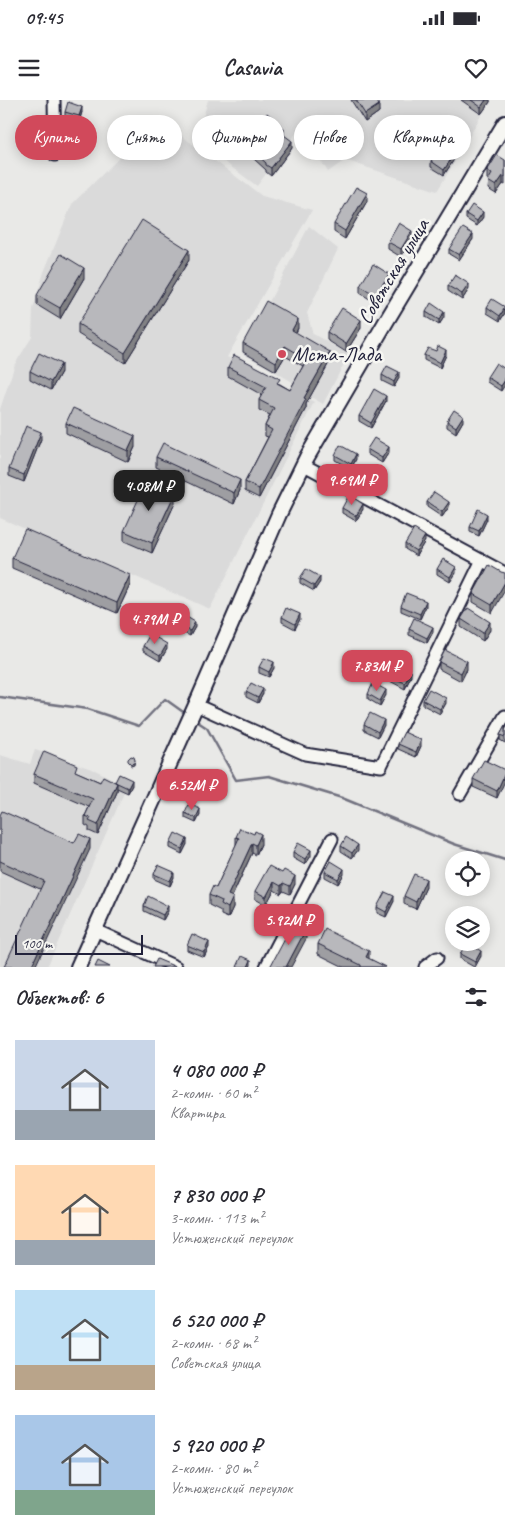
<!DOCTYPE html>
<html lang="ru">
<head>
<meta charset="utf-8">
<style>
  :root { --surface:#fff; --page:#f7f7f7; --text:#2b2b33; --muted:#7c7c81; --accent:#d1495b }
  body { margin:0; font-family:Caveat,sans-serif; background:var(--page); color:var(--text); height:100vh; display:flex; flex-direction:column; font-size:19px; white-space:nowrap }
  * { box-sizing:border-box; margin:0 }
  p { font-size:16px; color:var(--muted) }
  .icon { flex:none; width:28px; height:28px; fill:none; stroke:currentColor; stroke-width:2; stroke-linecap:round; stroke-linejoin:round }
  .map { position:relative; height:867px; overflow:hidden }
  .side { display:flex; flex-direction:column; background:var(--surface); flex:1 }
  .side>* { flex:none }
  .hud { position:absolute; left:15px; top:15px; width:475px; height:45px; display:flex; gap:10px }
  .controls { position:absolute; left:445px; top:751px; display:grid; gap:10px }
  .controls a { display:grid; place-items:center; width:45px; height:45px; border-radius:50%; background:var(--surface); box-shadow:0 2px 12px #0003; font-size:25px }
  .scale { position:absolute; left:15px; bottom:12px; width:128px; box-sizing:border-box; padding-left:5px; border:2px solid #22223b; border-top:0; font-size:14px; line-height:18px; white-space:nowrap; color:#22223b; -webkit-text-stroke:4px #f6f6f2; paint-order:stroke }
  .price { position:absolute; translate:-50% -42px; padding:0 11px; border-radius:10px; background:var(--accent); color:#fff; font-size:16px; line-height:32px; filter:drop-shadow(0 1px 2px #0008) }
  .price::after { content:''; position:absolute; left:50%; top:30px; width:15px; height:11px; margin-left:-8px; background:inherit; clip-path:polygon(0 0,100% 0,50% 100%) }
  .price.selected { background:#222; color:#fff }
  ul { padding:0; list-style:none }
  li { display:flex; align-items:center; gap:15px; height:125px; padding:0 15px }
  li span { display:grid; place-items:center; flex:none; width:140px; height:100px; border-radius:0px; color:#555 }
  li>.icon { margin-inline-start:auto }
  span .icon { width:60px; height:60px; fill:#fffc; stroke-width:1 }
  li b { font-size:21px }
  h2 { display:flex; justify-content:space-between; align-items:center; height:60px; padding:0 15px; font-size:21px }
  .chip { padding:0 18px; border-radius:22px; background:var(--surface); box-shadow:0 2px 12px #0003; font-size:18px; line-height:45px }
  .chip.selected { background:var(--accent); color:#fff }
  .status { display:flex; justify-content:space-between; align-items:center; height:35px; padding:0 25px; background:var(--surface); direction:ltr }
  .status svg { height:14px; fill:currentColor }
  header { display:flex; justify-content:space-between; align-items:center; height:65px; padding:0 15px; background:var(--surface); font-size:22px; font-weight:700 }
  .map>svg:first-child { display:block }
  .built { fill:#dadada }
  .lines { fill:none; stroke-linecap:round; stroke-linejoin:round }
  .stream { stroke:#71717f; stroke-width:2.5 }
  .minor-casing { stroke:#22223b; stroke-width:15 }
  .major-casing { stroke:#22223b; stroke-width:18 }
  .minor { stroke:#f6f6f2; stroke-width:11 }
  .major { stroke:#f6f6f2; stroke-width:14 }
  .wall { fill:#9e9ea2; stroke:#22223b }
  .shaded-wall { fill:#818184; stroke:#22223b }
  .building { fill:#b8b8bc; stroke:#22223b }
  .poi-dot { fill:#d1495b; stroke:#f6f6f2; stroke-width:2 }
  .labels { text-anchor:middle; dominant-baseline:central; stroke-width:5; stroke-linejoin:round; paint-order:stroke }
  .street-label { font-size:21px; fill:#22223b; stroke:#f6f6f2 }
  .poi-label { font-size:21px; fill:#22223b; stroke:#f6f6f2; text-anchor:start }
</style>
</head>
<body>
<div class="status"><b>09:45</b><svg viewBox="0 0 49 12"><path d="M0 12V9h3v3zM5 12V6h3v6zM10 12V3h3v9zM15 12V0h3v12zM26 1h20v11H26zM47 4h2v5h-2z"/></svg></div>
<header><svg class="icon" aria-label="menu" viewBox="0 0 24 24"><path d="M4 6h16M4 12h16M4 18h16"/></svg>Casavia<svg class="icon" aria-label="heart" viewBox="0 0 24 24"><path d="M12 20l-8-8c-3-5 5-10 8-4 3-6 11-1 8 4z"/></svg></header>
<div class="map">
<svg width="505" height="867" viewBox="0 0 505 867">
  <rect width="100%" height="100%" fill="#e9e9e7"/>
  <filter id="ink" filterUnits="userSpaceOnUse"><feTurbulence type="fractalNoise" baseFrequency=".02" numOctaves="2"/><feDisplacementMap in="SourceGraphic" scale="10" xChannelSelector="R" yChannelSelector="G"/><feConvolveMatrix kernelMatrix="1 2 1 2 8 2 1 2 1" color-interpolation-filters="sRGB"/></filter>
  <g filter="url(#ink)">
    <path class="built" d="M208,0H491L484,10L462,50L437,91L345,60L328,72L300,28L257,86L196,41Z
      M159,19L262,96L312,110L227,257L314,302L210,509L0,418V309L15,264L32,237L33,209L44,172L72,104Z
      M309,126L338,149L307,213L313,234L349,254L323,304L294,287L291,281L242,253Z
      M35,650L95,670L127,686L47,867H0V655L30,664Z"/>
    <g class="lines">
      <path class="stream" d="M0,597L88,609L139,626L165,599L186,614
        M195,620L207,628L236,680L269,676L342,698L454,744L505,760"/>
      <defs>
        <path id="minor" d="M54,0L55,55
          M304,365L505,473
          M196,605L305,654L381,666L482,460
          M460,694L505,616
          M95,830L176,867
          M266,867L332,739
          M425,867L437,858"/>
        <path id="major" d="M78,867L196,605L279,414L307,357L387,220L505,23"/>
      </defs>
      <use href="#minor" class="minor-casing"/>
      <use href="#major" class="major-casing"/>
      <use href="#minor" class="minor"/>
      <use href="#major" class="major"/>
    </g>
    <path class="wall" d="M351,0H376L379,12L365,22Z
      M461,0H490V2L481,14Z
      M65,12H82L79,22L65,17Z
      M29,26L42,35V40L30,41Z
      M284,35L292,48L271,76L266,72V70L242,48V41Z
      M505,60V85L503,84L496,94L488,89L489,80L487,79V71Z
      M431,61H453L444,75L431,67Z
      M367,101L345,139L334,132V124Z
      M466,114L483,117L477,126L466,119Z
      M412,138L401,157L388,149V142Z
      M473,139L459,160L449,154V149Z
      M189,160L125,263L78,234V224Z
      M84,178L60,219L37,205V195Z
      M389,181L376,203L360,193V186Z
      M448,186L469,189L462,200L448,191Z
      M487,207H505V213L500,221L487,213Z
      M426,212L444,217L439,225L426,217Z
      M298,228L296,233L330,261L306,304V308L259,398L245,391V382L268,337L265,336V326L270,315L259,310V300L262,295L228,276V267L280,284L290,290L303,266L285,256L276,271L243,252V243Z
      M361,228L346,252L327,240V232Z
      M436,251L446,255L440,268L424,260V255Z
      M505,269L501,291L487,282V277Z
      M30,271L61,272L51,290L30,279Z
      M382,275L399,278L394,287L382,281Z
      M386,301L371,328L359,321V316Z
      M447,321H463L456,333L447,327Z
      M66,323L135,347L128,362L66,333Z
      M41,339L24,382L9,376V369Z
      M367,349L389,352L382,363L367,354Z
      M335,355L356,359L351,369L335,360Z
      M156,357L240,390L234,404L156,367Z
      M427,402L449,407L442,417L427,407Z
      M175,403L152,453L124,441V431Z
      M342,408L363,409L356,421L342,413Z
      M487,419L479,436L470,432V427Z
      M425,441L416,456L405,449V444Z
      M12,458L130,485L117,513L12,468Z
      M437,469L456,473L450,482L437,474Z
      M501,472L492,513L473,502V494Z
      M300,478L320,482L314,491L300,483Z
      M401,506H426L420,519L401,511Z
      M282,517L300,519L295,529L282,522Z
      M461,519L490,530L483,541L461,527Z
      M180,526L195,527L190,536L180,531Z
      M409,529L433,532L427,543L409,535Z
      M143,546L167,549L160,561L143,551Z
      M439,562L467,569L461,581L439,569Z
      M259,567L274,568L269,577L259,573Z
      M388,575L411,576L405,589L388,580Z
      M246,592L263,594L258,603L246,597Z
      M368,594L386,595L380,606L368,599Z
      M423,600L446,603L440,614L423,605Z
      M364,624L384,625L378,637L364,630Z
      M505,626V643L500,640V635Z
      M398,644L421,646L416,657L398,649Z
      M505,670L497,698L473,687V679Z
      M77,672L100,682H115L132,685L128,693L117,688V692L98,735L89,731V727L85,725V716L89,707L34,683V674Z
      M185,713L200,715L196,723L185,718Z
      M0,715L74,743L90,749L40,789L0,771Z
      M236,737L261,744L256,755L252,753L232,797L233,807L228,818L221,815V811L209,805V795L216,788L236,745Z
      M170,743L187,744L182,754L170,748Z
      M341,746L358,750L352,758L341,751Z
      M293,752L311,756L305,765L293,758Z
      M325,772L344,774L338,784L325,777Z
      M282,773L295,784L290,794L283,791L281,794L274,790L266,805L255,799V791Z
      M154,774L174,777L170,786L154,779Z
      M426,787L416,809L404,804V796Z
      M394,801L386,817L377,813V807Z
      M144,806L168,811L163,820L144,811Z
      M262,815L278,817L273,826L262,820Z
      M318,844L369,859L386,867H344L318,854Z
      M187,845L209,847L204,857L187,850Z
      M460,854L481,856L475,867H474L460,859Z"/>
    <path class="shaded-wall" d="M486,0H490V2L481,14V7Z
      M379,5V12L365,22V14Z
      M82,7V12L79,22V16Z
      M284,28V35L280,32Z
      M292,41V48L271,76V68Z
      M453,56V61L444,75V70Z
      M503,76V84L496,94V86Z
      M367,93V101L345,139V131Z
      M483,112V117L477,126V121Z
      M412,131V138L401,157V149Z
      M473,134V139L459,160V155Z
      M189,150V160L125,263V253Z
      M84,168V178L60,219V208Z
      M389,174V181L376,203V195Z
      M469,184V189L462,200V194Z
      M505,208V213L500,221V216Z
      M444,212V217L439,225V220Z
      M298,219V228L292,240V230Z
      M361,220V228L346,252V244Z
      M285,246V256L276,271V262Z
      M446,250V255L440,268V263Z
      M330,252V261L306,304V308L259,398V389L304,298Z
      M61,264V272L51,290V282Z
      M399,272V278L394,287V282Z
      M505,280V285L501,291V286Z
      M386,296V301L371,328V323Z
      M463,316V321L456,333V327Z
      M41,332V339L24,382V375Z
      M135,336V347L128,362V351Z
      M389,347V352L382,363V358Z
      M356,354V359L351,369V364Z
      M240,380V390L234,404V393Z
      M175,393V403L152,453V443Z
      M449,402V407L442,417V412Z
      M363,404V409L356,421V416Z
      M487,414V419L479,436V431Z
      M425,436V441L416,456V451Z
      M456,467V473L450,482V477Z
      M130,475V485L117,513V503Z
      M320,477V482L314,491V486Z
      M505,482V490L492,513V505Z
      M426,501V506L420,519V514Z
      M300,514V519L295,529V524Z
      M195,522V527L190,536V531Z
      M490,522V530L483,541V533Z
      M433,527V532L427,543V538Z
      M167,544V549L160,561V556Z
      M467,561V569L461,581V573Z
      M274,562V568L269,577V572Z
      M411,571V576L405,589V583Z
      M263,589V594L258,603V598Z
      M386,590V595L380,606V601Z
      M446,598V603L440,614V609Z
      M384,620V625L378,637V632Z
      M421,640V646L416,657V652Z
      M135,660L134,665L131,666V664Z
      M505,673V681L497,698V691Z
      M132,680V685L128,693V688Z
      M117,683V692L98,735V725Z
      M200,709V715L196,723V718Z
      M261,734V744L256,755V745Z
      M90,739V749L35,867H31Z
      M187,739V744L182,754V749Z
      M252,743V753L228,805V795Z
      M358,745V750L352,758V753Z
      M311,750V756L305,765V759Z
      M344,769V774L338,784V779Z
      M174,772V777L170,786V781Z
      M295,776V784L290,794V786Z
      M426,779V787L416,809V802Z
      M274,782V790L266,805V797Z
      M283,783V791L281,794V786Z
      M394,796V801L386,817V812Z
      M233,797V807L228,818V808Z
      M168,806V811L163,820V815Z
      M278,812V817L273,826V821Z
      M306,829V839L291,867H286Z
      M209,842V847L204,857V852Z
      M369,851V861L366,857Z
      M481,851V856L475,867V862Z
      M251,860V865L250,867H248Z"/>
    <path class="building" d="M356,0H376L379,5L365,14Z
      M471,0H486L481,7Z
      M68,2L82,7L79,16L65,12Z
      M267,13L284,28L280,32L292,41L271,68L266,65V63L242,41Z
      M41,25L42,35L30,36L29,26Z
      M439,48L453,56L444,70L431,61Z
      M497,55L505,60V77L503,76L496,86L488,81L492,74L487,71Z
      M356,87L367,93L345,131L334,124Z
      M472,105L483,112L477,121L466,114Z
      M142,120L189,150L125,253L78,224Z
      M399,123L412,131L401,149L388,142Z
      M463,128L473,134L459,155L449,149Z
      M61,154L84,168L60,208L37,195Z
      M373,164L389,174L376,195L360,186Z
      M455,175L469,184L462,194L448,186Z
      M492,199L505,207L500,216L487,207Z
      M266,201L298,219L292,230L330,252L304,298L306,299L259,389L245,382L272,330L265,326L274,308L259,300L266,287L228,267L234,255L280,279L277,283L290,290L307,259L285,246L276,262L243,243Z
      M431,203L444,212L439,220L426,212Z
      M342,208L361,220L346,244L327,232Z
      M438,246L446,250L440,263L424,255L428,248L436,251Z
      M39,253L61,264L51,282L30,271Z
      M496,263L505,269V280L501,286L487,277Z
      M387,266L399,272L394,282L382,275Z
      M374,289L386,296L371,323L359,316Z
      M73,308L135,336L128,351L66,323Z
      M454,310L463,316L456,327L447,321Z
      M26,326L41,332L24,375L9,369Z
      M374,338L389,347L382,358L367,349Z
      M163,343L240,380L234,393L156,357Z
      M340,345L356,354L351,364L335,355Z
      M147,380L175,393L152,443L124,431Z
      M434,392L449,402L442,412L427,402Z
      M349,395L363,404L356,416L342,408Z
      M478,409L487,414L479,431L470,427Z
      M25,429L130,475L117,503L12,458Z
      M414,429L425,436L416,451L405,444Z
      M443,459L456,467L450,477L437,469Z
      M489,465L501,472L505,473V482L492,505L473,494Z
      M306,469L320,477L314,486L300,478Z
      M406,493L426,501L420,514L401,506Z
      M286,508L300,514L295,524L282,517Z
      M468,508L490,522L483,533L461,519Z
      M185,516L195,522L190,531L180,526Z
      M414,518L433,527L427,538L409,529Z
      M150,534L167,544L160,556L143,546Z
      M445,550L467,561L461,573L439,562Z
      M264,558L274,562L269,572L259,567Z
      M394,562L411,571L405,583L388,575Z
      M251,583L263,589L258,598L246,592Z
      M373,583L386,590L380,601L368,594Z
      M429,589L446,598L440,609L423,600Z
      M370,613L384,620L378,632L364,624Z
      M505,626V637L500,635Z
      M404,632L421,640L416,652L398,644Z
      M44,651L77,665L75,671L100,682L103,676L117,683L98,725L89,721L91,718L85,716L93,699L34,674Z
      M131,656L134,657L135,660L134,663L131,664L128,661V659Z
      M484,660L505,670V673L497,691L473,679Z
      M119,674L132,680L128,688L115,682Z
      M189,704L200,709L196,718L185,713Z
      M2,711L74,743L79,734L90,739L31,867H4L44,781L0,761V715Z
      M240,728L254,734L255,731L261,734L256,745L252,743L228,795L233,797L228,808L221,804L222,801L209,795L213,786L216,788L239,738L236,737Z
      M175,733L187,739L182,749L170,743Z
      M346,737L358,745L352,753L341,746Z
      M298,743L311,750L305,759L293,752Z
      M331,761L344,769L338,779L325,772Z
      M158,765L174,772L170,781L154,774Z
      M269,766L282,773L284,770L295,776L290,786L283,783L281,786L274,782L266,797L255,791Z
      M414,774L426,779L416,802L404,796Z
      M385,792L394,796L386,812L377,807Z
      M148,796L168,806L163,815L144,806Z
      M267,806L278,812L273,821L262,815Z
      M294,822L306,829L286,867H270Z
      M325,829L369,851L366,857L386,867H361V865L318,844Z
      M192,834L209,842L204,852L187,845Z
      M467,843L481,851L475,862L460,854Z
      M242,856L251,860L248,867H237Z
      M157,859L176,867H153Z
      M98,861L110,867H95Z"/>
  </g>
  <circle class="poi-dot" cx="282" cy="254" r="5"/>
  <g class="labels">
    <g class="street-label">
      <text transform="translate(393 171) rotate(-59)">Советская улица</text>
    </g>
    <g class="poi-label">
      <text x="292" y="254">Мста-Лада</text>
    </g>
  </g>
</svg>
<div class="controls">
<a><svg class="icon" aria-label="locate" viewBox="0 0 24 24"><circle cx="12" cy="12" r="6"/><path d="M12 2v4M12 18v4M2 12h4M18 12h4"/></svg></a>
<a><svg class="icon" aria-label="layers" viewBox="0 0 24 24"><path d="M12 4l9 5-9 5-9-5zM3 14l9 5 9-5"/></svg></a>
</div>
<div class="scale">100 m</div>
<b class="price" style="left:352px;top:406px">9.69M ₽</b>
<b class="price selected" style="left:149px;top:412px">4.08M ₽</b>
<b class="price" style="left:155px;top:545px">4.79M ₽</b>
<b class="price" style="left:377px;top:592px">7.83M ₽</b>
<b class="price" style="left:192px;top:711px">6.52M ₽</b>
<b class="price" style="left:289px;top:846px">5.92M ₽</b>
<div class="hud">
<a class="chip selected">Купить</a>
<a class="chip">Снять</a>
<a class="chip">Фильтры</a>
<a class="chip">Новое</a>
<a class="chip">Квартира</a>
</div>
</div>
<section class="side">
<h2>Объектов: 6<svg class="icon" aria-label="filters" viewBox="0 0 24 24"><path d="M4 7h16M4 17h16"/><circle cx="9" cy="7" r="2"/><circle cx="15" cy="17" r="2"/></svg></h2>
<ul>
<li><span style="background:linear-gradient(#c9d6e8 70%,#9aa5b1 0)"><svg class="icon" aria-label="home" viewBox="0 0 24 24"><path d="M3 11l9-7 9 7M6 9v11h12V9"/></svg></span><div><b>4 080 000 ₽</b><p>2-комн. · 60 m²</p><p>Квартира</p></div></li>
<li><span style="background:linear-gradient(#ffd9b3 75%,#9aa5b1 0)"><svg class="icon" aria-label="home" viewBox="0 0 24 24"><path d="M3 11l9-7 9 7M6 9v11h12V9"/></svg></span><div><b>7 830 000 ₽</b><p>3-комн. · 113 m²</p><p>Устюженский переулок</p></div></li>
<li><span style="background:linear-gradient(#bfe0f5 75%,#b9a48a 0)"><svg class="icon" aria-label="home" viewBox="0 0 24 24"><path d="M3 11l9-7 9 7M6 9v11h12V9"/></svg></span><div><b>6 520 000 ₽</b><p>2-комн. · 68 m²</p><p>Советская улица</p></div></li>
<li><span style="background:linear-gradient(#a9c7e8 75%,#7fa58c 0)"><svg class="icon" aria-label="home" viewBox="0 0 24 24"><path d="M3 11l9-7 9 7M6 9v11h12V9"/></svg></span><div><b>5 920 000 ₽</b><p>2-комн. · 80 m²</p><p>Устюженский переулок</p></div></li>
</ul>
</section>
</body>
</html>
